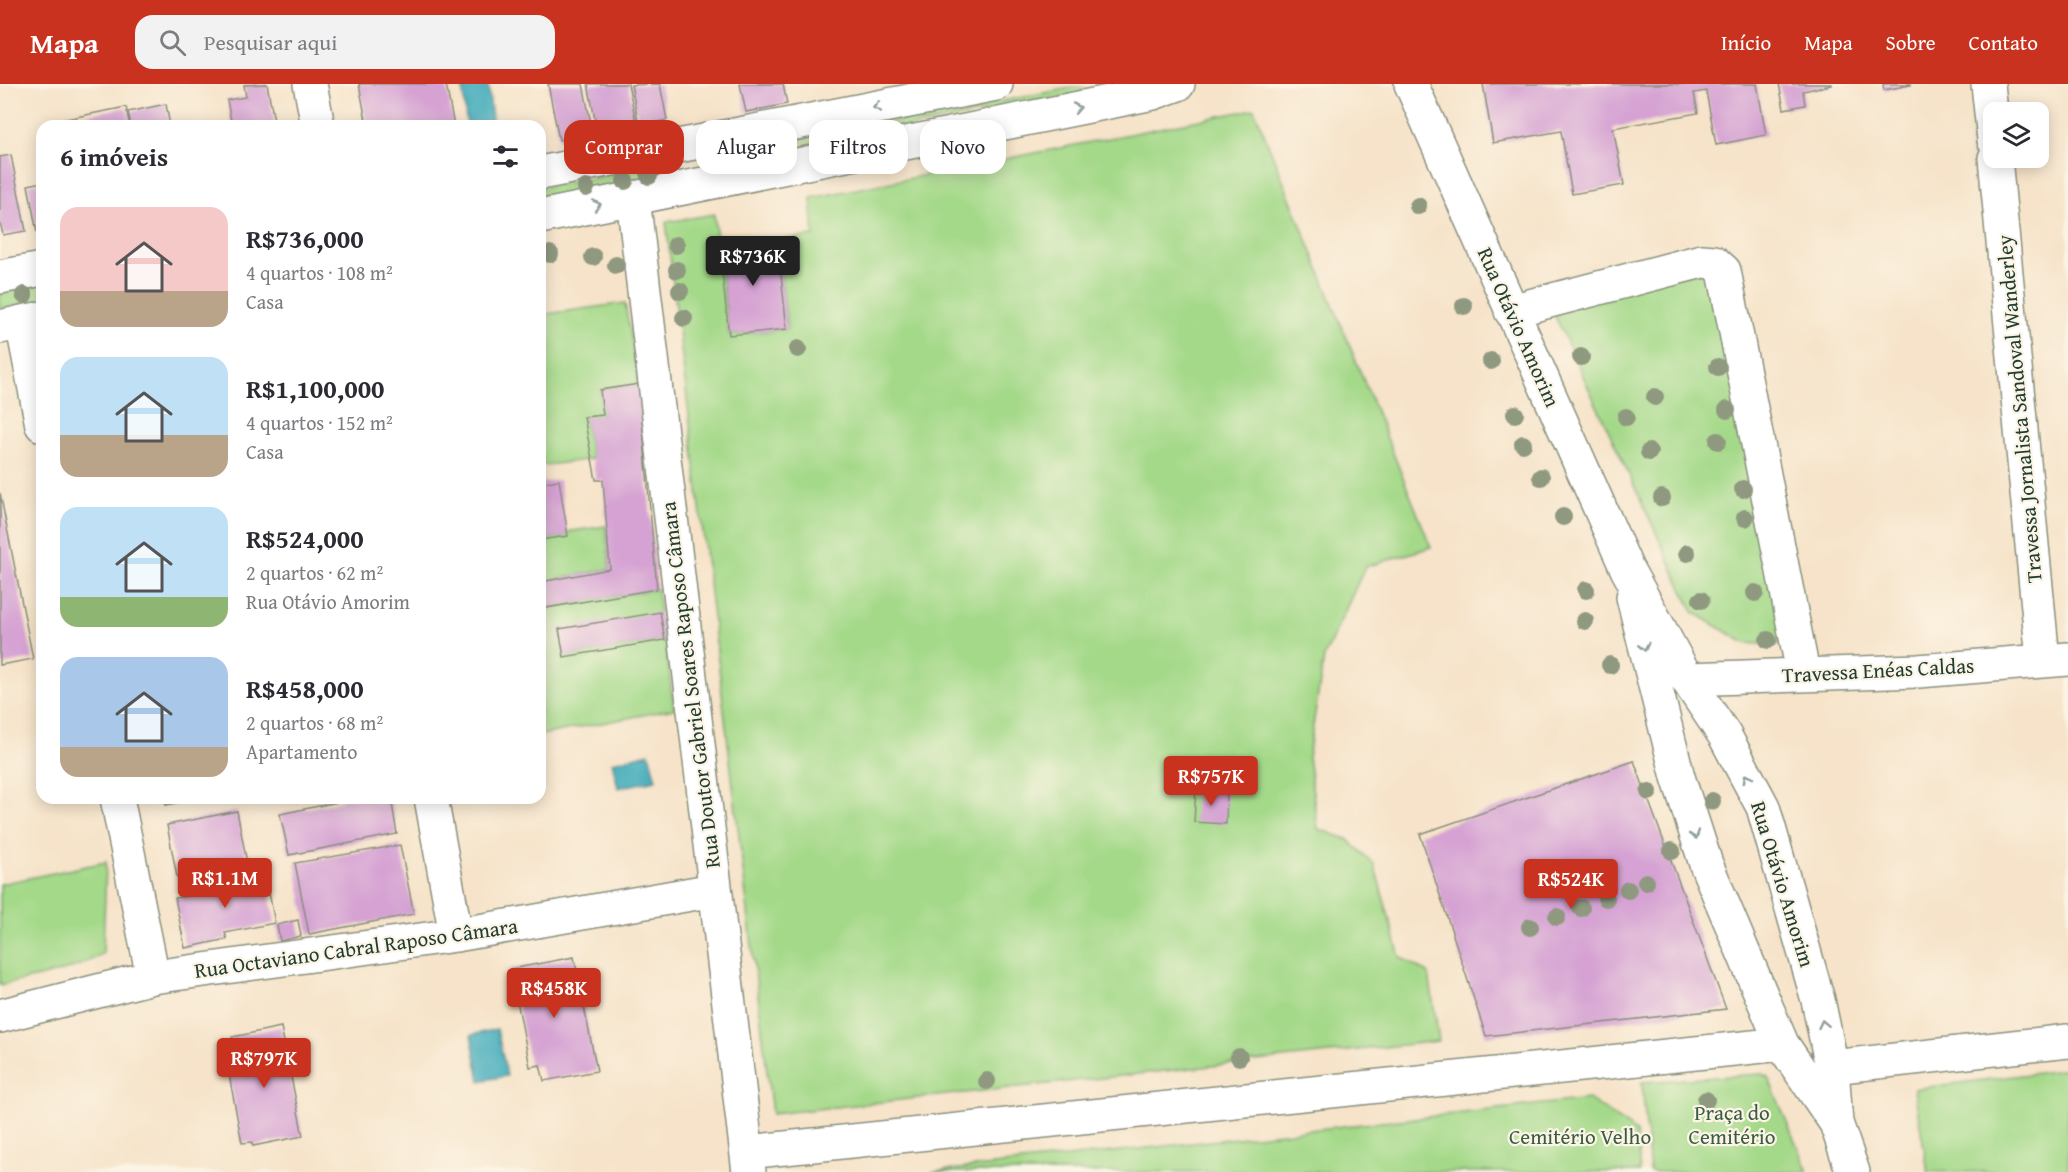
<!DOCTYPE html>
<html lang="pt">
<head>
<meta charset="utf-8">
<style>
  :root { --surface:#fff; --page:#f2f2f3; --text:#2b2b33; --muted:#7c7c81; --accent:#c8321e }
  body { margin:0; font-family:"Gentium Book Plus",serif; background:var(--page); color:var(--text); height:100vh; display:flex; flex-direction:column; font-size:22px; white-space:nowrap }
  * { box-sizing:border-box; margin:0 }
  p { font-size:20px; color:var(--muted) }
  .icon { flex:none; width:33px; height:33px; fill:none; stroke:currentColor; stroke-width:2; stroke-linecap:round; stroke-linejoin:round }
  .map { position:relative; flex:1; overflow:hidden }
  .panel { position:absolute; left:36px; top:36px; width:510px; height:684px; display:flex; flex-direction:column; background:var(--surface); border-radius:18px; box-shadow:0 3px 15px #0003 }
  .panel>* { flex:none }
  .banner { position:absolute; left:564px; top:36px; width:570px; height:54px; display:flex; gap:12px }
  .tools { position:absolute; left:1983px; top:18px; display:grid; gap:12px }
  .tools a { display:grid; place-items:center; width:66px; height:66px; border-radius:12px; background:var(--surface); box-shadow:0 3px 15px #0003; font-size:30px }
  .price { position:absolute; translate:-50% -51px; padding:0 14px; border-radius:6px; background:var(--accent); color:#fff; font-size:20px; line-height:39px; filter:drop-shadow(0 2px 3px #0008) }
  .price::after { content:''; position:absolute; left:50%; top:36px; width:18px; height:14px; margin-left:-9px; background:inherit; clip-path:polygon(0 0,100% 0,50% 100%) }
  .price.active { background:#222; color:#fff }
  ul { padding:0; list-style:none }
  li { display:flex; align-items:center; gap:18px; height:150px; padding:0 24px }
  li span { display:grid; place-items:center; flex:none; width:168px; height:120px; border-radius:18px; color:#555 }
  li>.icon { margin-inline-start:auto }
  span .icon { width:72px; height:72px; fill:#fffc; stroke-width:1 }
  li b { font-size:26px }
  h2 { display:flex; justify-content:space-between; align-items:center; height:72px; padding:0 24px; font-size:26px }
  .chip { padding:0 21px; border-radius:18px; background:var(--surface); box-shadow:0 3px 15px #0003; font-size:21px; line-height:54px }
  .chip.active { background:var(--accent); color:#fff }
  header { display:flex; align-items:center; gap:36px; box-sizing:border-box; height:84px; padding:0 30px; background:var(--accent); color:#fff }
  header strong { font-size:28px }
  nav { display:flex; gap:33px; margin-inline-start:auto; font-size:21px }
  .search { width:420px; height:54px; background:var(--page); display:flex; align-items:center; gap:15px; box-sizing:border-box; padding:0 21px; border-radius:18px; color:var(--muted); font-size:22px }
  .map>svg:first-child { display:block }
  .green { fill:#a4d989; stroke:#628b5e; stroke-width:1.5 }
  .water { fill:#3ba9ba; stroke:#2d7377; stroke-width:1.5 }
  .building { fill:#d5a2d3 }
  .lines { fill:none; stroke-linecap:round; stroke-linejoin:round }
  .minor-casing { stroke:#8a907e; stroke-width:36 }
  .tertiary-casing { stroke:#8a907e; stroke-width:36 }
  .minor { stroke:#fff; stroke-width:33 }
  .tertiary { stroke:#fff; stroke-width:33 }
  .tree { fill:#8f9980 }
  .oneway { stroke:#8f9e9a }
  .labels { text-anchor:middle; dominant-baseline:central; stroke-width:4.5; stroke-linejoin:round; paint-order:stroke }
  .street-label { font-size:21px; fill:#1f3d34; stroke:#fcf5e5 }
  .park-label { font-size:21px; fill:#3a5c45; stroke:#fcf5e5 }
</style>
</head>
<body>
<header>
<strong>Mapa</strong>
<div class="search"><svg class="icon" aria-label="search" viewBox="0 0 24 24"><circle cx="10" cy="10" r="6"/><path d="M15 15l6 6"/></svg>Pesquisar aqui</div>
<nav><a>Início</a><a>Mapa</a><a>Sobre</a><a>Contato</a></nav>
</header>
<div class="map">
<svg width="2068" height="1088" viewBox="0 0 2068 1088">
  <rect width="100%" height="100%" fill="#fcf5e5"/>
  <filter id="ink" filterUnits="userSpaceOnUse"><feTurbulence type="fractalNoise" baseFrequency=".0167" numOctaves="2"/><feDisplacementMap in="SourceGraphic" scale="12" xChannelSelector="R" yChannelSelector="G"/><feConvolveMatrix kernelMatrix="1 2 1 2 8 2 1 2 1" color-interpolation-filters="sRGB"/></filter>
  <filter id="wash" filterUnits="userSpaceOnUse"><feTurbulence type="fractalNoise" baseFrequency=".008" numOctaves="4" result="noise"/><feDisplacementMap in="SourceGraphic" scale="24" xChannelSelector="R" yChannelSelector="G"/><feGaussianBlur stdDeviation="1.35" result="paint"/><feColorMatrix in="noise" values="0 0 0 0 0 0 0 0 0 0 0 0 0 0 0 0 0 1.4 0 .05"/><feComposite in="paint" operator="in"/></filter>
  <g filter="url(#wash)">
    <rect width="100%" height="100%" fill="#f6e3c9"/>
    <path class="green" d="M1076,3L1084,4L1085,8L755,74V68L765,62Z
      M1254,25L1431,463L1365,483L1324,573L1308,673L1318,745L1347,755L1374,780L1400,873L1429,890L1439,957L772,1030L666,138L714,130L729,251L787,245L777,156L814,152L811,114Z
      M653,82L660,84L663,92L540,122V104Z
      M1715,184L1794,541L1777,561L1745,559L1693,528L1548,217Z
      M42,199V217L0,225V207Z
      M625,219L639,300L600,306L603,331L584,334L592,375L540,382V231Z
      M606,442L610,485L540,498V456L567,452V448Z
      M657,505L660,528L564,573L665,556L674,625L540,651V525Z
      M106,778L103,869C73,889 35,893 0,901V800Z
      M2068,985V1088H1928L1914,1005Z
      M1762,990L1768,993L1808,1088H1650L1642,998Z
      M1589,1015L1636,1048L1640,1088H931Z"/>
    <path class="water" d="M462,0H488L493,42H471L466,37Z
      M649,669L656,696L618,704L612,678Z
      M497,945L507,992L480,997L471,951Z"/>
    <g id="blocks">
      <path class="building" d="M267,0L275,42H232L227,16L246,13L244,1Z
        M359,0H446L454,42H367Z
        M548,0H583L593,50L559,56Z
        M588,0H628L637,42L598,50Z
        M660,0L667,36L639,42L631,1Z
        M740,0H783L787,20L746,28Z
        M1483,0H1757L1766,51L1716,61L1706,7L1694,9L1698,29L1613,44L1624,101L1572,110L1561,47L1493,59Z
        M1779,0H1832V1L1803,7L1805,21L1784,25Z
        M1883,0H1911V1L1884,6Z
        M166,20L170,42H131L128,28Z
        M126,23L130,42H52L51,38Z
        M11,71L26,147L3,151L0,138V73Z
        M42,98V148L37,149L28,101Z
        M774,156H777L787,245L729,251L719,162Z
        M639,300L657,505L540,525V498L610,485L603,396H596L584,333L603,331L600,306Z
        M559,396L568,452L540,456V399Z
        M0,409L33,575L0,581Z
        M660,528L665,556L564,573L559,545Z
        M1634,677L1726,925L1486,952L1420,750Z
        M1196,705L1227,707L1226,740L1194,738Z
        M164,714H194L195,715L166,721Z
        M342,714H391L397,750L289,771L280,730L343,717Z
        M237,727L247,779L177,793L167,741Z
        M400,761L414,830L309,850L295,779Z
        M265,788L275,839L225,849L227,855L185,864L175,814L203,809L201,801Z
        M298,836L301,852L280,857L277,841Z
        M574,873L597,987L544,997L540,981L530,983L511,885Z
        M281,943L303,1052L253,1062L252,1058L242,1059L227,980L237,978L232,953Z"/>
    </g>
  </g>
  <g filter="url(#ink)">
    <use href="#blocks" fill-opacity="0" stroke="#8a907e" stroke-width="1.5"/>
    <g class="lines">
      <defs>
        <path id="minor" d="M310,0L318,42
          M1411,0L1627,485L1687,595L1725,652L1763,723L1818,916L1832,983L1836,1039
          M1988,0L1994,56
          M1995,74L2043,576
          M633,114L749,1088
          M1511,227L1702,177L1714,178L1724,187L1803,589
          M22,238L42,341
          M1633,513L1678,693L1706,780L1782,960L1836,1039L1853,1088
          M1687,595L1918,587L2068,575
          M117,714L153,893
          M431,714L456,851
          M0,932L153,893L456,851L714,806
          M1832,983L2068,957
          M747,1068L1782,960"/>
        <path id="tertiary" d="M540,89L996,0
          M540,133L1153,9L1178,0
          M0,193L42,185
          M0,243L42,234"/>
      </defs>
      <use href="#minor" class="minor-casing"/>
      <use href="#tertiary" class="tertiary-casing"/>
      <use href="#minor" class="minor"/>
      <use href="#tertiary" class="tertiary"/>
    </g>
    <g class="tree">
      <circle cx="649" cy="92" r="9"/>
      <circle cx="625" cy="97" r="9"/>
      <circle cx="586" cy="104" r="9"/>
      <circle cx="1418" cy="122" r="9"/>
      <circle cx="676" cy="161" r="9"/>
      <circle cx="550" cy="170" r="9"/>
      <circle cx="593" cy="173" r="9"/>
      <circle cx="616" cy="181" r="9"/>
      <circle cx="677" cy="186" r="9"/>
      <circle cx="680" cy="207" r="9"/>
      <circle cx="24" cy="211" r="9"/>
      <circle cx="1464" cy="222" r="9"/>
      <circle cx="684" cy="234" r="9"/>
      <circle cx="798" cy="265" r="9"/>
      <circle cx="1581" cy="273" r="9"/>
      <circle cx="1491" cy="277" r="9"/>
      <circle cx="1718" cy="283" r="9"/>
      <circle cx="1655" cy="313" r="9"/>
      <circle cx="1727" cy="326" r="9"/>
      <circle cx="1515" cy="330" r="9"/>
      <circle cx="1626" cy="333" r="9"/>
      <circle cx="1718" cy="357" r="9"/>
      <circle cx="1523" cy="360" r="9"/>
      <circle cx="1649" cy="368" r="9"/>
      <circle cx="1541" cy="393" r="9"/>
      <circle cx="1743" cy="405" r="9"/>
      <circle cx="1662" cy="414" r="9"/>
      <circle cx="1563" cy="433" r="9"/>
      <circle cx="1745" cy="434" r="9"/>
      <circle cx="1687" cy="469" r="9"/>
      <circle cx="1586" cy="506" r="9"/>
      <circle cx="1755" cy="509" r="9"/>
      <circle cx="1701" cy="516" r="9"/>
      <circle cx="1585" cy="537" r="9"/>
      <circle cx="1768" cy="556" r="9"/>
      <circle cx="1610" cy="581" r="9"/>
      <circle cx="1649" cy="708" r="9"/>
      <circle cx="1712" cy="717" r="9"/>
      <circle cx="1672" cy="767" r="9"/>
      <circle cx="1646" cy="798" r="9"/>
      <circle cx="1628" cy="806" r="9"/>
      <circle cx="1606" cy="814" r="9"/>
      <circle cx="1581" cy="824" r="9"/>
      <circle cx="1557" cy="833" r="9"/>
      <circle cx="1530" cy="843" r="9"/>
      <circle cx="1239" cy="973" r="9"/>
      <circle cx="987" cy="997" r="9"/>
      <circle cx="1706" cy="1016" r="9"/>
    </g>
    <defs><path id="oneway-chevron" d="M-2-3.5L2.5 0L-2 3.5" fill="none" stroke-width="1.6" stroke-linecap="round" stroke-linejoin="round" transform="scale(1.5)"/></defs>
    <g class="oneway">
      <use href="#oneway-chevron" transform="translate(877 23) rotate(169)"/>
      <use href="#oneway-chevron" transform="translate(1077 24) rotate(-11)"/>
      <use href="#oneway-chevron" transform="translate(597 121) rotate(-11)"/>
      <use href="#oneway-chevron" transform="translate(1644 563) rotate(77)"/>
      <use href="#oneway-chevron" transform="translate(1747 694) rotate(-118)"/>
      <use href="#oneway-chevron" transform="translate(1695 751) rotate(71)"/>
      <use href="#oneway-chevron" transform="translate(1823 940) rotate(-102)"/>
    </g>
  </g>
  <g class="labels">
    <g class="street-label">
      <text transform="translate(1519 243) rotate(66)">Rua Otávio Amorim</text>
      <text transform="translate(2019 325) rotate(-95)">Travessa Jornalista Sandoval Wanderley</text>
      <text transform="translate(1878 586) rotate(-3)">Travessa Enéas Caldas</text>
      <text transform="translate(690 601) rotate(-97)">Rua Doutor Gabriel Soares Raposo Câmara</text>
      <text transform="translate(1783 800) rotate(73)">Rua Otávio Amorim</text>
      <text transform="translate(356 864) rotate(-8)">Rua Octaviano Cabral Raposo Câmara</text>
    </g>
    <g class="park-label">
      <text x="1732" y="1028">Praça do<tspan x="1732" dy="24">Cemitério</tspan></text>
      <text x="1580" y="1052">Cemitério Velho</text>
    </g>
  </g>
</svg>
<div class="tools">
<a><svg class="icon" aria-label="layers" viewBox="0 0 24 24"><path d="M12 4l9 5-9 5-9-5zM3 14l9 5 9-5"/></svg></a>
</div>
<b class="price active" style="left:753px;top:203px">R$736K</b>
<b class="price" style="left:1211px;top:723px">R$757K</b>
<b class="price" style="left:225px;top:825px">R$1.1M</b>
<b class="price" style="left:1571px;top:826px">R$524K</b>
<b class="price" style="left:554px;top:935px">R$458K</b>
<b class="price" style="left:264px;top:1005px">R$797K</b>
<div class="banner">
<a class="chip active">Comprar</a>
<a class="chip">Alugar</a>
<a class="chip">Filtros</a>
<a class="chip">Novo</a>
</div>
<section class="panel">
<h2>6 imóveis<svg class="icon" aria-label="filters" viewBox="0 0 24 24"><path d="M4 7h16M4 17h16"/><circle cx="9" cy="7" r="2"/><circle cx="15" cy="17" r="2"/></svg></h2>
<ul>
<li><span style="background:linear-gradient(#f6c9c9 70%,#b9a48a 0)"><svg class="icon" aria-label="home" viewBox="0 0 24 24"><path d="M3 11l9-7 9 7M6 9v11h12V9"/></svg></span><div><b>R$736,000</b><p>4 quartos · 108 m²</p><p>Casa</p></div></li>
<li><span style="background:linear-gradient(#bfe0f5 65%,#b9a48a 0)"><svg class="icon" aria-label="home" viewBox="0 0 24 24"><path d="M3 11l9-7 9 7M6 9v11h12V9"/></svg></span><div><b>R$1,100,000</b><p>4 quartos · 152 m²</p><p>Casa</p></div></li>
<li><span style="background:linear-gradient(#bfe0f5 75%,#8fb573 0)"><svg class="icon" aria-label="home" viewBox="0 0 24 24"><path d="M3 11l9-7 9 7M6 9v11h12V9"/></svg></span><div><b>R$524,000</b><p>2 quartos · 62 m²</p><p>Rua Otávio Amorim</p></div></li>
<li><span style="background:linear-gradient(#a9c7e8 75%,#b9a48a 0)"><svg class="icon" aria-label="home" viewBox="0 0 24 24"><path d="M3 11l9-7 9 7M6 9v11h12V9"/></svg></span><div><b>R$458,000</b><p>2 quartos · 68 m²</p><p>Apartamento</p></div></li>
</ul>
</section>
</div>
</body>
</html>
